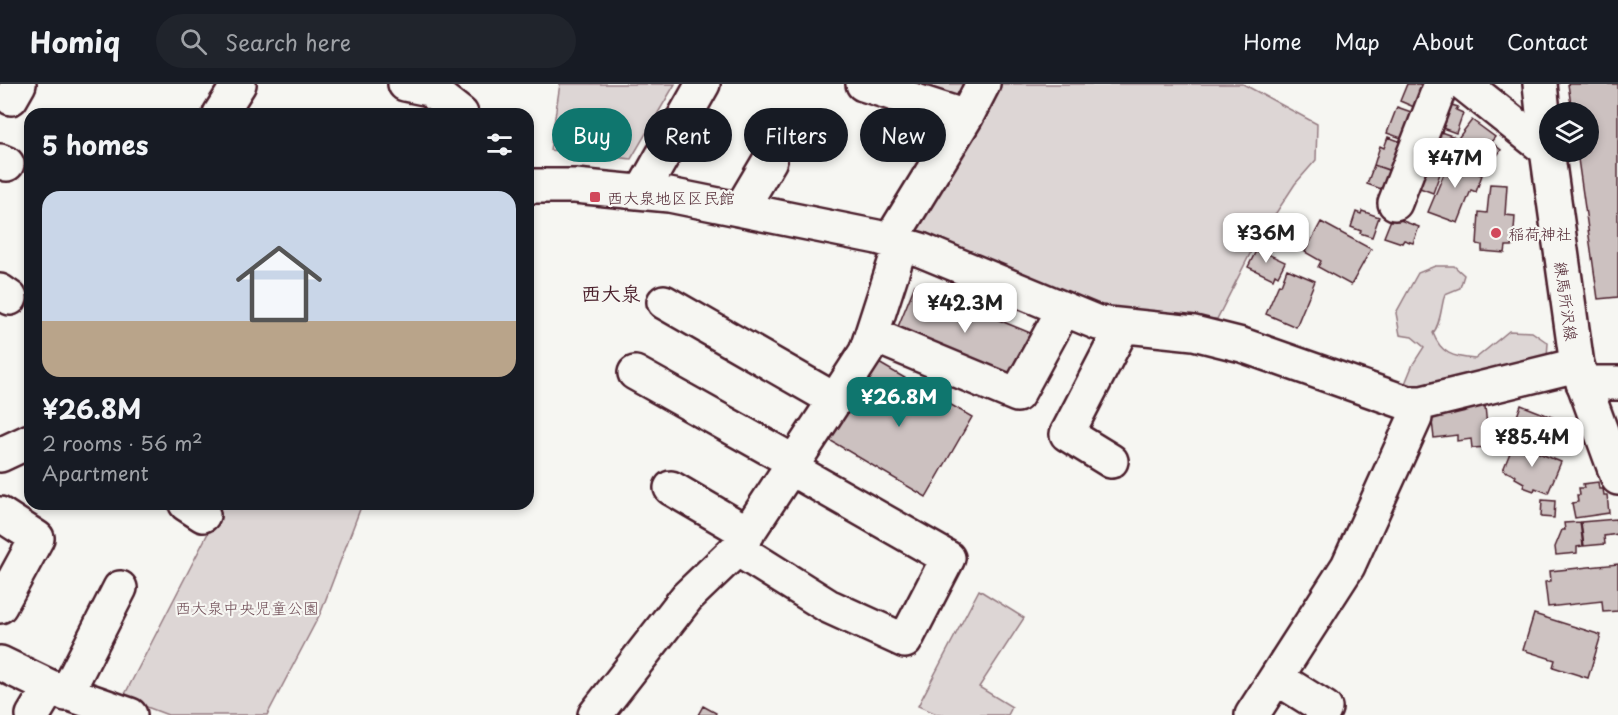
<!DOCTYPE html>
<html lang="en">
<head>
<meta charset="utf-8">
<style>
  :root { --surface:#171b24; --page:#20242c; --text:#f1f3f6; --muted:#9ea1a6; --line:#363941; --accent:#0f766e }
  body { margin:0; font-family:"Playpen Sans","Klee One",sans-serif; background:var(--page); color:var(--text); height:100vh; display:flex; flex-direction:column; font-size:22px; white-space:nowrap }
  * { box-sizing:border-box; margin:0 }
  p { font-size:20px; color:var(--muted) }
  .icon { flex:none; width:33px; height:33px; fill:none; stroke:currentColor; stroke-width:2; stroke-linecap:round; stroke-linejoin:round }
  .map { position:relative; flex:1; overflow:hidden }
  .sheet { position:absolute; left:24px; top:24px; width:510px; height:402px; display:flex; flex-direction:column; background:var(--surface); border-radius:18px; box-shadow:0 3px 9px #0003 }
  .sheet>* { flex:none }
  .top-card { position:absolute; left:552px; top:24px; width:570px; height:54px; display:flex; gap:12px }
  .tools { position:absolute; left:1539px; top:18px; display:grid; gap:12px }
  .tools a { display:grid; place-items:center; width:60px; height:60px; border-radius:50%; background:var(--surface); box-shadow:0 3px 9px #0003; font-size:30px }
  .price { position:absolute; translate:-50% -51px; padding:0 14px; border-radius:12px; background:#fff; color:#222; font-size:20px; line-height:39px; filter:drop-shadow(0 2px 3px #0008) }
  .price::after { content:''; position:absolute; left:50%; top:36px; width:18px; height:14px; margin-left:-9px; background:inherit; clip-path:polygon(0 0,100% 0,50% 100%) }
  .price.current { background:var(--accent); color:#fff }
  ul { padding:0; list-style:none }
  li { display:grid; align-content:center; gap:12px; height:318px; padding:0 18px }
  li span { display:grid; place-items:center; height:186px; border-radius:18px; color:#555 }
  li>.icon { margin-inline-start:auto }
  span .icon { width:108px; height:108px; fill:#fffc; stroke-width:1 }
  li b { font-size:26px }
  h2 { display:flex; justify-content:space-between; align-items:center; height:72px; padding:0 18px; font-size:26px }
  .pill { padding:0 21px; border-radius:27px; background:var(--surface); box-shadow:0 3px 9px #0003; font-size:21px; line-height:54px }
  .pill.current { background:var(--accent); color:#fff }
  header { display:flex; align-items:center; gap:36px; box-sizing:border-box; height:84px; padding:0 30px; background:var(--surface); border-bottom:2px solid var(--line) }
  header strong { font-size:28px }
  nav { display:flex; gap:33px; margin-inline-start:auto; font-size:21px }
  .search { width:420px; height:54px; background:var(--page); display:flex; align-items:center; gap:15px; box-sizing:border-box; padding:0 21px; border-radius:33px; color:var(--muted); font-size:22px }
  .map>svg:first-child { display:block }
  .green { fill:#ddd6d5; stroke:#947a80; stroke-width:1.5 }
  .building { fill:#ccc1c0; stroke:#4a1f2b; stroke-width:1.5 }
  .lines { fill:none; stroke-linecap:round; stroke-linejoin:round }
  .minor-casing { stroke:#4a1f2b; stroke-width:38 }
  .major-casing { stroke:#4a1f2b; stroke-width:38 }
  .minor { stroke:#f6f6f2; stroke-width:33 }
  .major { stroke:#f6f6f2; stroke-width:33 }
  .poi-dot { fill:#d1495b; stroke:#f6f6f2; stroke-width:2 }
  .labels { text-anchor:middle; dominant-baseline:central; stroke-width:4.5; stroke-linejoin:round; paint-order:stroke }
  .poi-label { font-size:16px; fill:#4a1f2b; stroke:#f6f6f2; text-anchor:start }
  .street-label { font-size:16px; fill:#4a1f2b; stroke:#f6f6f2 }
  .park-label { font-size:16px; fill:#6f4d56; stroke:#f6f6f2 }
  .quarter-label { font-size:20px; font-weight:bold; fill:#4a1f2b; stroke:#f6f6f2 }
</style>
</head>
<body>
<header>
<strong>Homiq</strong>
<div class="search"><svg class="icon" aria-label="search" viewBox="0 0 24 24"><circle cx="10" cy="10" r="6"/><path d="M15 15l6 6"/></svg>Search here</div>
<nav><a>Home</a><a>Map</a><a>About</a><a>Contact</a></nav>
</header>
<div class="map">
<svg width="1618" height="631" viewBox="0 0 1618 631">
  <rect width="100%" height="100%" fill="#f6f6f2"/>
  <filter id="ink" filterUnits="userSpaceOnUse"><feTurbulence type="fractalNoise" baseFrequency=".0167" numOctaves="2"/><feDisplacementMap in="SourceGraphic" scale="12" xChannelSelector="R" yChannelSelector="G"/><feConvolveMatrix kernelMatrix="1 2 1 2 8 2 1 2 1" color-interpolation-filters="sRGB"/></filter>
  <g filter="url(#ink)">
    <path class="green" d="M560,0H675L631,75L550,66Z
      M901,0H975L956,18Z
      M998,0H1243L1317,40L1316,76L1295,100L1253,164L1217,235L1102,227L910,144Z
      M1435,182H1454L1464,191L1460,204L1445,210C1441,222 1441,240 1433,249C1441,270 1453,273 1475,275L1509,247L1532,248L1548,259L1547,273L1414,306L1404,302L1413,280L1424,263L1412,253L1400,251L1396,229L1418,189Z
      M223,420H362L321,528L267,631H168L123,614Z
      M979,506L1024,534L979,603L1012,623L1008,631H939L918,622Z"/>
    <path class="building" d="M1407,0H1419L1430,4L1421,26L1400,17Z
      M1568,0H1618V213L1598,215L1577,68H1588V28H1572Z
      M1442,18L1458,23L1456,26L1463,29L1456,49L1434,41Z
      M1397,23L1417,30L1407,56L1387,49Z
      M1472,36L1495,53L1491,58L1501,66L1489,83L1455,58Z
      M1432,45L1455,53L1445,82L1421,74Z
      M1388,53L1407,60L1397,89L1374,81L1380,62L1384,64Z
      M1454,66L1466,71L1463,80L1481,86L1479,90L1482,91L1476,108L1471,106L1458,139L1428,128Z
      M1422,76L1442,84L1433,109L1412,101Z
      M1374,81L1396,89L1390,108L1367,100Z
      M1490,100L1507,101L1505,131L1515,132L1513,162H1506L1505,169L1482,167V161L1477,160L1479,128L1487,129Z
      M1362,127L1379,133L1372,153L1360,149L1361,147L1351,143L1356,128L1361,130Z
      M1392,133L1419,143L1413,159L1404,156L1402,159L1384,153Z
      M1321,138L1371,165L1351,201L1318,183L1321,177L1305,168Z
      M1257,165L1285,178L1278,192L1275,190L1273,195L1248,183Z
      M1287,185L1315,197L1296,243L1266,230L1279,200L1281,201Z
      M915,201L1035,251L1015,300L895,250Z
      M872,275L972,333L926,413L826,354Z
      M1521,321L1572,341L1561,370L1520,353L1517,332Z
      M1485,322L1489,363L1472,364L1471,355L1457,357V351L1434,354L1431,329Z
      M1514,359L1561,378L1548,409L1535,404L1534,407L1523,403L1524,399L1515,394L1516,392L1503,386Z
      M1598,398L1599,405H1603L1604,411H1607L1609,429L1575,434L1572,419L1578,418L1577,411H1580L1579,404H1584L1583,400Z
      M1542,416L1555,417L1554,434L1541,433Z
      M1616,435L1618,450L1604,452L1605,460L1584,462L1581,438Z
      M1580,438L1583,462L1577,463V469L1556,471L1555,463L1562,446H1565L1564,439Z
      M1618,480V527L1603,528L1602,517L1548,523L1545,498L1551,497L1550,487Z
      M1534,530L1601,551L1588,594L1553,583L1555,576L1523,566Z
      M703,622L716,629L715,631H698Z"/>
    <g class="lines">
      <defs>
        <path id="minor" d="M405,0L429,5L461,30
          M863,0L966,33
          M1540,0L1547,66
          M11,14L19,0
          M220,30L239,0
          M0,77L7,80
          M528,102H575L669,111L877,153L921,166L1098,239L1194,249L1242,261L1407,319H1422L1577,281
          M642,108L703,0
          M1395,119L1441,0
          M741,125L770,76
          M890,157L966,33L983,0
          M0,207L10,214
          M664,218L835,316
          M887,257L1017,311L1064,225
          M635,289L794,378
          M1583,299H1618
          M0,371L30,357
          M1111,377L1067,350L1123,242
          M671,404L748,449
          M186,420L203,431
          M0,430L37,454L0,522
          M737,465L828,522L905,557L948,474L790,384
          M0,579L50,603L130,631
          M1277,594L1325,624L1322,631
          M66,610L120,504
          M33,631L50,603
          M595,631L687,513L737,465L835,316L866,268L901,160
          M1252,631L1348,482L1415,334L1416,319"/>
        <path id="major" d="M1464,0L1547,66L1577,281L1618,394"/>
      </defs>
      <use href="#minor" class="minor-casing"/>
      <use href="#major" class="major-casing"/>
      <use href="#minor" class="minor"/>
      <use href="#major" class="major"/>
    </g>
  </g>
  <g class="poi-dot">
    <rect x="589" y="107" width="12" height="12" rx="3"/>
    <circle cx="1496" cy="149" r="6"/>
  </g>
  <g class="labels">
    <g class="poi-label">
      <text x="607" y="113">西大泉地区区民館</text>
      <text x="1508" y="149">稲荷神社</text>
    </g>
    <g class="street-label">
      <text transform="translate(1567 217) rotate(82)">練馬所沢線</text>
    </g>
    <g class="park-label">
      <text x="247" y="523">西大泉中央児童公園</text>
    </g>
    <g class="quarter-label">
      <text x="611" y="209">西大泉</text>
    </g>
  </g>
</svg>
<div class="tools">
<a><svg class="icon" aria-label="layers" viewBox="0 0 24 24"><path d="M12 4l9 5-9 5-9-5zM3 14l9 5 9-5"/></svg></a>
</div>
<b class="price" style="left:1455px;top:105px">¥47M</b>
<b class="price" style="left:1266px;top:180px">¥36M</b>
<b class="price" style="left:965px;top:250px">¥42.3M</b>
<b class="price current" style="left:899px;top:344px">¥26.8M</b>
<b class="price" style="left:1532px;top:384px">¥85.4M</b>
<div class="top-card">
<a class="pill current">Buy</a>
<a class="pill">Rent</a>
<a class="pill">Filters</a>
<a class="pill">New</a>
</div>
<section class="sheet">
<h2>5 homes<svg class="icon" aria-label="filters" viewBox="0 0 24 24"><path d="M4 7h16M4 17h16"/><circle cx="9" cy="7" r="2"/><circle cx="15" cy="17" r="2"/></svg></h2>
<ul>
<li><span style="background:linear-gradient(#c9d6e8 70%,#b9a48a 0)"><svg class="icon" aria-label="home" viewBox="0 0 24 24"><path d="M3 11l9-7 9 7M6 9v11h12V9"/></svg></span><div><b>¥26.8M</b><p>2 rooms · 56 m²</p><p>Apartment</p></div></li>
</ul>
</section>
</div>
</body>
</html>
